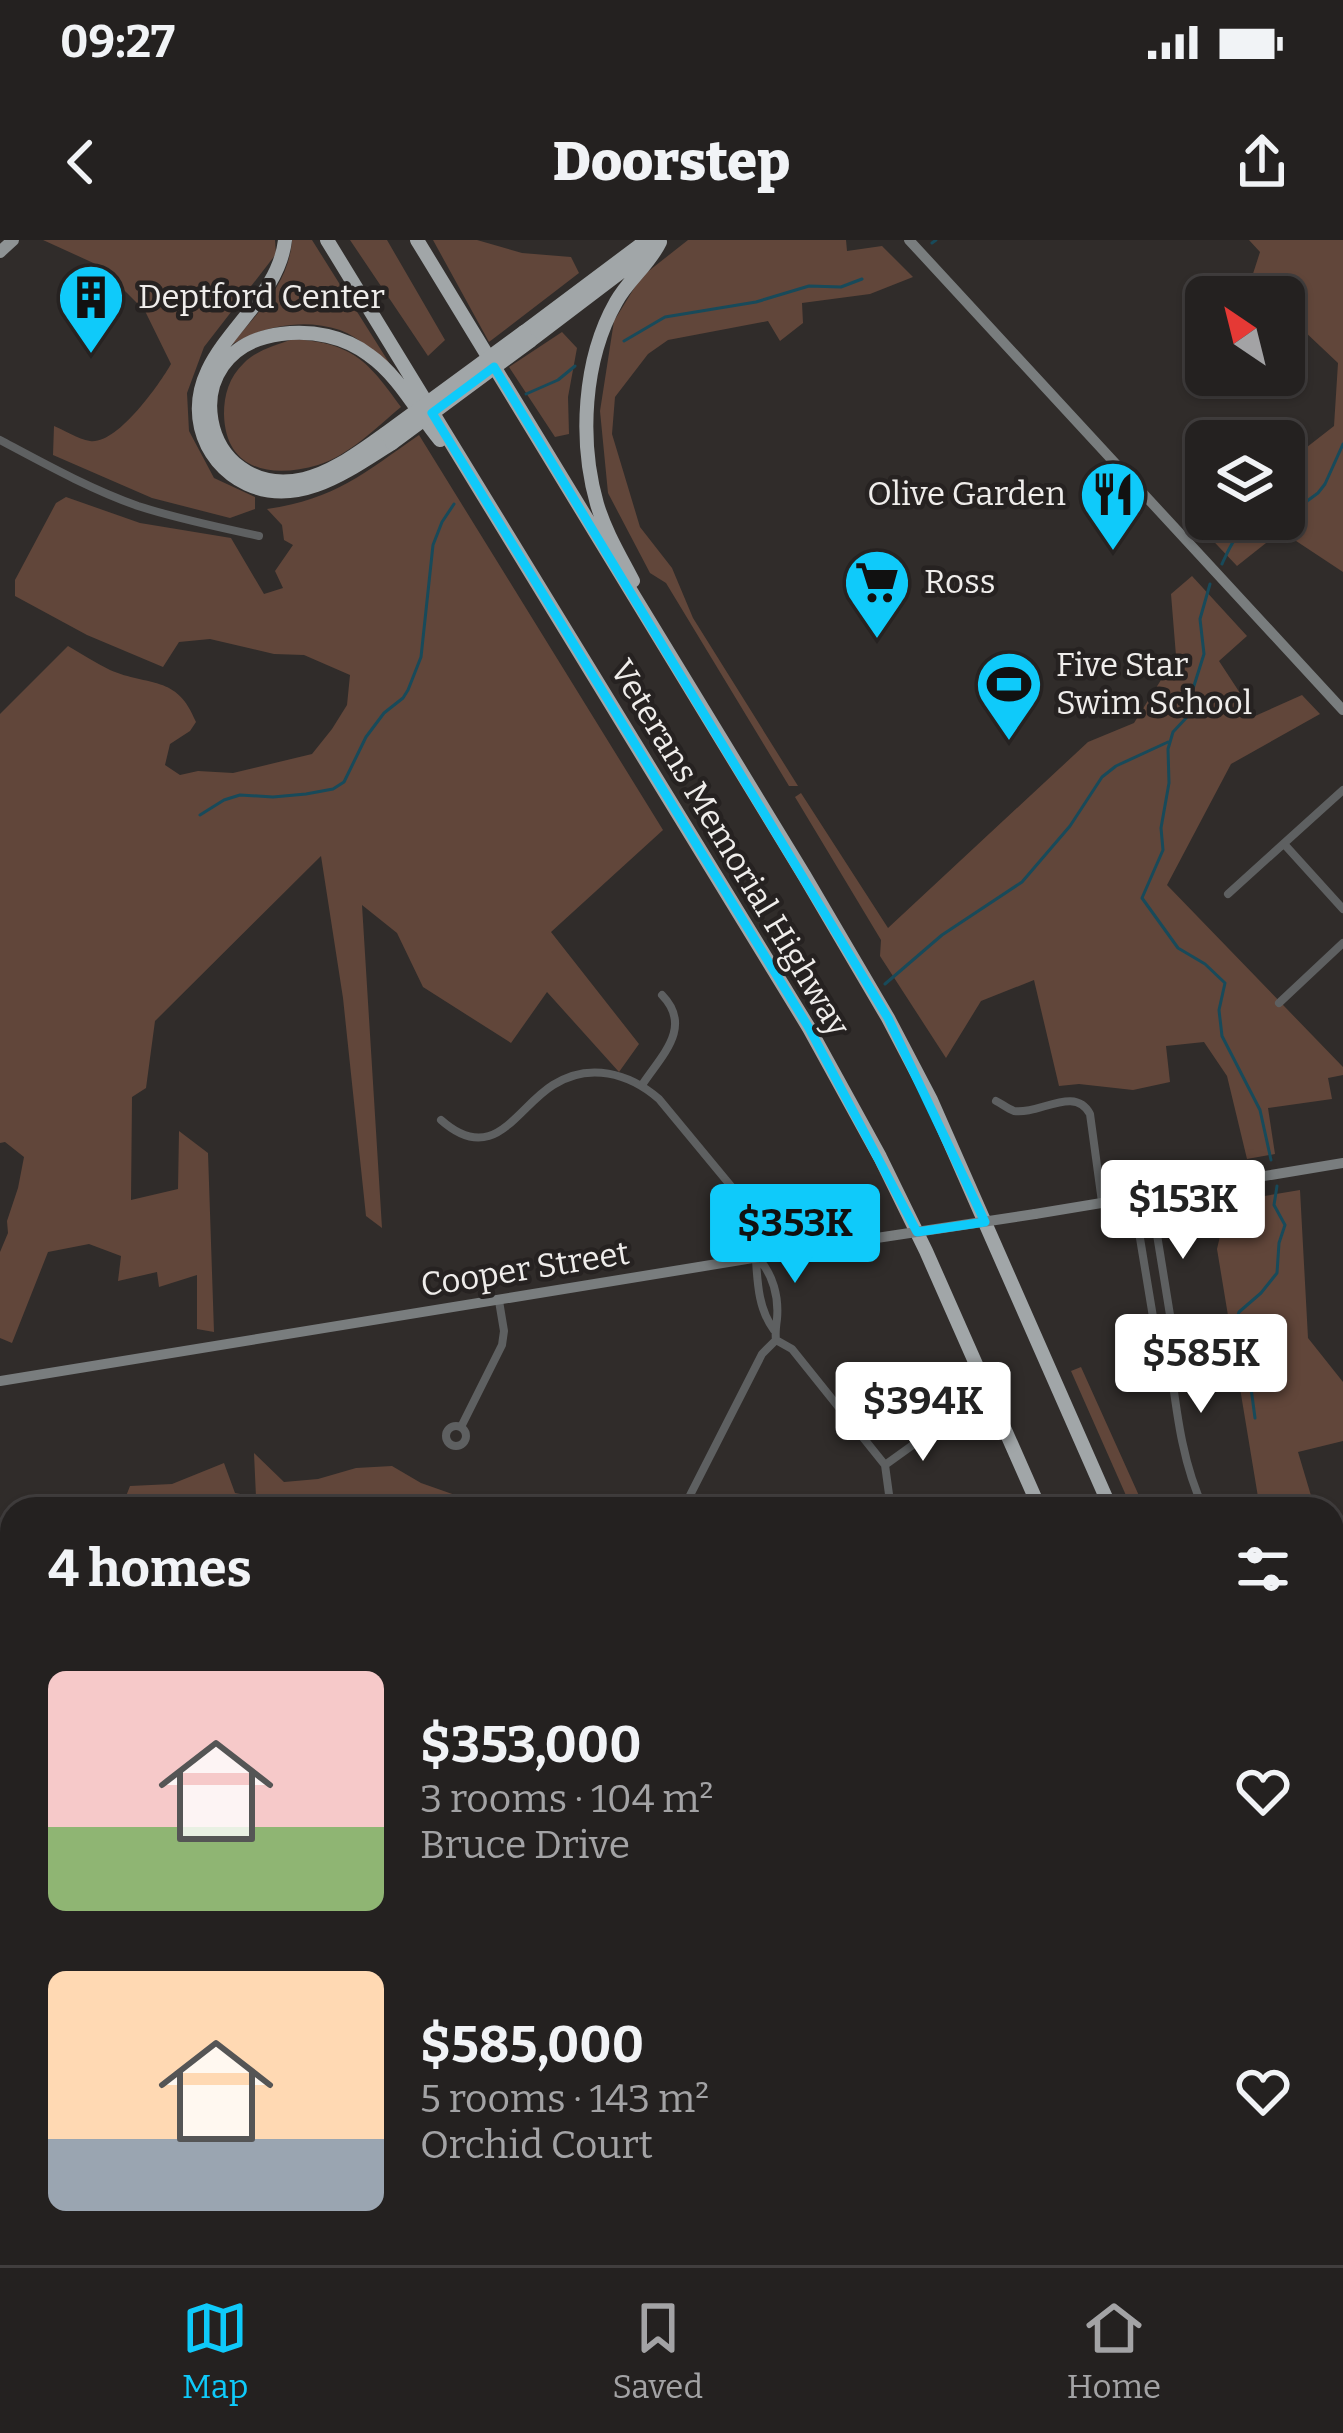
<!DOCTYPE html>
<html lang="en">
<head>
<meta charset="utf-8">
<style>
  :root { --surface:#242120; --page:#2c2929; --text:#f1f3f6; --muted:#a3a3a5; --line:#413e3e; --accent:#0fcafa }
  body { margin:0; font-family:Bitter,serif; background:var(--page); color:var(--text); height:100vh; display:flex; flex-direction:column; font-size:45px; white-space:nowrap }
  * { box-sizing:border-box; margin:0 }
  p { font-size:39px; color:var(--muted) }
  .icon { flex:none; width:66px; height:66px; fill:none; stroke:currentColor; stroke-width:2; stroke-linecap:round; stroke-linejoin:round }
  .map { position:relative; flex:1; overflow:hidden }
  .side { position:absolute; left:0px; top:1257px; width:1344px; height:768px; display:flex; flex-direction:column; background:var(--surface); border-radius:36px 36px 0 0; box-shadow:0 3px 9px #0004,0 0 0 3px var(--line) }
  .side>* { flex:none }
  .needle { width:78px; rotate:325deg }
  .controls { position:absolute; left:1185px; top:36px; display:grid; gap:24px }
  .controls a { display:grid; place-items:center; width:120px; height:120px; border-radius:18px; background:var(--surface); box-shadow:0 3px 9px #0004,0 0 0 3px var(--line); font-size:60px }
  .price { position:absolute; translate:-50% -102px; padding:0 27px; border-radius:12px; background:#fff; color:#222; font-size:39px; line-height:78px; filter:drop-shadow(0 3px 6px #0008) }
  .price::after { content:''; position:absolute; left:50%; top:72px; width:36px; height:27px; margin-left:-18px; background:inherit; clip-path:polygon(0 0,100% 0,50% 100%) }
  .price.active { background:var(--accent); color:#111 }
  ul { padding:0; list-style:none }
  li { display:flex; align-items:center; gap:36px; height:300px; padding:0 48px }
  li span { display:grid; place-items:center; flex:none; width:336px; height:240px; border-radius:18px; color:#555 }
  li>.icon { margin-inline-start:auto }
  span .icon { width:144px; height:144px; fill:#fffc; stroke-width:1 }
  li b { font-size:51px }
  h2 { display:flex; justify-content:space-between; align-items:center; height:144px; padding:0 48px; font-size:51px }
  .status { display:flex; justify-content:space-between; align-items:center; height:84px; padding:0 60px; background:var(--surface); direction:ltr }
  .status svg { height:33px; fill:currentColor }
  header { display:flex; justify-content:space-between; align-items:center; height:156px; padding:0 48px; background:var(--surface); font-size:54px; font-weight:800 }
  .dock { display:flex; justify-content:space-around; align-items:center; height:168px; border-top:3px solid var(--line); background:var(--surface); font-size:33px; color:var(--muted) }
  .dock a { display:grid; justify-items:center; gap:6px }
  .dock .active { color:var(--accent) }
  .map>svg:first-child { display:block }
  .green { fill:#61463a }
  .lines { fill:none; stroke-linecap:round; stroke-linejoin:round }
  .stream { stroke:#184a5a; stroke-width:3 }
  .street { stroke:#5e6061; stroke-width:8 }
  .secondary { stroke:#797d7e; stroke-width:10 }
  .primary { stroke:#8e9394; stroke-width:12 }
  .highway { stroke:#a1a6a8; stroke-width:14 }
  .secondary-bridge { stroke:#797d7e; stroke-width:10 }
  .highway-bridge { stroke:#a1a6a8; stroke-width:14 }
  .marked { fill:none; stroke:#0fcafa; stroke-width:9; stroke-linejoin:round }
  .labels { text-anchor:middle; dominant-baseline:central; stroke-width:9; stroke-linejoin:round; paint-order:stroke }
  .poi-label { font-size:33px; fill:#efedeb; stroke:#262221; text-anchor:start }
  .street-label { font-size:33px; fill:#efedeb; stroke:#262221 }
</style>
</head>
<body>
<div class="status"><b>09:27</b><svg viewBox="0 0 49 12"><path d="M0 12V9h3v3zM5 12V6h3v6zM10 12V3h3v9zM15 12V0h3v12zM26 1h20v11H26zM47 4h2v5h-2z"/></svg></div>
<header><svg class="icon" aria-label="back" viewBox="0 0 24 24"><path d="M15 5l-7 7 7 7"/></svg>Doorstep<svg class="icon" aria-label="share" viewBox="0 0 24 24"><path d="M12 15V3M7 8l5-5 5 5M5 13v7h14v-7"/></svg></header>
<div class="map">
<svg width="1343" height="2025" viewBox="0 0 1343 2025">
  <rect width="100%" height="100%" fill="#302c2a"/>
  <path class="green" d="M43,0H275L276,14L204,107L187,153L189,191L214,238L255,257V269L230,278L152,258L53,215L54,186C64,190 78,199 90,201C117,205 159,145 171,124L145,71L100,26Z
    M292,0H312L393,129C377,116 360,97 340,90C303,78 263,86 231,105C258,72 289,44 292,0Z
    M350,0H387L445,100L428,116Z
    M433,0H477L522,13L571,17L579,33L489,102Z
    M688,0H846L847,11L882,6L913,37L870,54L802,63L803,83L780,101L768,81L668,100L648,114L615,157L612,194L640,287L672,328L693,378L798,546H789L666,343L650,333L608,253L600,171L614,81L641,37Z
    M1249,0H1343V332L1281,291L1237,326L1201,288L1213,279H1284V225L1334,186L1338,123L1284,72V57H1269L1251,40L1260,12Z
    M562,92L577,108L568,157L569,194L555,197L509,127Z
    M293,99C353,103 368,121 401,167C377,187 348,216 318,225C271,239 225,230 224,174C224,155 229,137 244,123C257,110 276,105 293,99Z
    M419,195L663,590L551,692L639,804L619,832L547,752L511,803L423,747L397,693L362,665L382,988L366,976L343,758L321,616L155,781L146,848L132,857L131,960L178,949L179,891L208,913L214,1092L197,1089V1035L159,1047L157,1032L118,1041L121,1016L89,1004L48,1012L12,1103L0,1098V1012L8,993L7,981L18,948L24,917L5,902L0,903V474L68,406C82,414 96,423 110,430C149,447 177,434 196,482L190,491L170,504L165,525L180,535L198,531L233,533L312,514L332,489L347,465L350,435L304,415L274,414L210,399L179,402L163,427L87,395L15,356V340L56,263L66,257L140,283L231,298L264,354L283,348L275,331L293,305L284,300L282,285L267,269C336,259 364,233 419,195Z
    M1192,336L1247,396L1219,421L1255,476L1302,455L1320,474L1231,524L1167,645L1343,827V835L1328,838L1332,859L1268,868L1275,914L1247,919L1227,836L1204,802L1166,806L1170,842L1133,850L1079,844L1059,846L1034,740L981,761L946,818L880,716L881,700L795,557L801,553L888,688L1088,502L1134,483L1176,416L1171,354Z
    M1300,950L1308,1098L1343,1142V1201L1298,1212L1315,1269H1260L1217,1009L1228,962Z
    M1081,1127L1145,1269H1132L1071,1131Z
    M254,1213L284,1242L318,1239L356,1228L392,1226L421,1243L475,1262L470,1269H258L245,1268L225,1260H177L172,1269H121L130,1246L172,1244L224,1223L235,1253L256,1257Z
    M787,2013H1005V2025H781Z"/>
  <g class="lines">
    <path class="stream" d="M932,3L936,0
      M624,101L665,77L756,62L809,46L841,47L862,39
      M526,154L558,140L575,126
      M1284,278L1318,253L1325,244L1343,204
      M1222,324C1228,311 1237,289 1252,284C1261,280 1272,283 1282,280
      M1210,344L1200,379L1204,414L1192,452L1188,476L1173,492L1168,509L1169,543L1161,588L1163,610L1142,658L1178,708L1205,724L1225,743L1219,770L1222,796L1260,870L1271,920
      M200,575L224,560L240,555L273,557L306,554L333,549L344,542L366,497L384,473L403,458L408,450L421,417L433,305L442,282L454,264
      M885,744L942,695L1022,642L1070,586L1102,537L1116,526L1168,502
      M1255,1178L1249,1133L1240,1112L1235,1085L1239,1072L1261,1053L1277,1033L1279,1003L1285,985L1274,965L1277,946"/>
    <path class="street" d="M0,200C45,224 90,249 138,266C178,279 218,287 259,296
      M1285,605L1343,669
      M1228,654L1343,550
      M1279,763L1343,703
      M642,845C662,815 693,787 662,755
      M996,861C1002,864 1008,869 1014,871C1039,875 1075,845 1090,874L1102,962
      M441,880C494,927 516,868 553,845C589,822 629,833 659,859L745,963C764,1003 747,1054 774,1090
      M1144,957L1153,970L1171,1081L1166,1093C1175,1151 1178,1215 1204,1269
      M1144,957L1136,974L1154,1083L1166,1093
      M776,1100L792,1109L885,1225L891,1269
      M446 1196a10 10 0 1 1 20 0a10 10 0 1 1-20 0Z
      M461,1187L502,1105L504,1091L499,1061
      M885,1225L935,1189
      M688,1258L710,1269
      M683,1269L762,1114L776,1100C775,1093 776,1086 777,1079C779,1057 773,1034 758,1018
      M1332,1417H1343
      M1332,1511L1343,1512
      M0,1915L12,1921
      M201,2013L226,2025
      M466,2013L498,2025
      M359,2025V2013
      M719,2025L724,2013"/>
    <path class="secondary" d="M909,0L1343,470
      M1035,974L1343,923
      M0,1141L870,999
      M0,1329L12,1335
      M1332,1967L1343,1970
      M1287,2013L1290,2025"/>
    <path class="primary" d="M0,12L13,0"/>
    <path class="highway" d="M285,0C277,72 183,110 201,188C207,213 224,233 247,244C299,268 349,230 392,203
      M327,0L809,788L880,917L926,1011L1040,1269
      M417,0L804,635L888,778L931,860L1111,1269
      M524,92L647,0
      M530,101L655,6
      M385,194C360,211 334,232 304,239C200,262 169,108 281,94C312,90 344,96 369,115C399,136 417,172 440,200
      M633,341C620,316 605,291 597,264C579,201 583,120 616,62C628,40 649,25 660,2
      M1332,1698L1343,1715
      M1332,1817L1343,1833"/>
    <path class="secondary-bridge" d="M870,999L1035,974"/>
    <path class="highway-bridge" d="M385,194L524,92
      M392,203L530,101"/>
  </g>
  <path class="marked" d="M494,127L888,778L985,982L917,992L809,788L432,173Z"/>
  <defs>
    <symbol id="building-pin" viewBox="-11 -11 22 30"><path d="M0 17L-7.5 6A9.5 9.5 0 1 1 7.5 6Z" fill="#0fcafa" stroke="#262221"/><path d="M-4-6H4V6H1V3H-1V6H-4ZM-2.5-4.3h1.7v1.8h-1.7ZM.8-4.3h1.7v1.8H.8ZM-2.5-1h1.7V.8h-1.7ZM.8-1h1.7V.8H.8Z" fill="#111"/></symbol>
    <symbol id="restaurant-pin" viewBox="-11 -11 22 30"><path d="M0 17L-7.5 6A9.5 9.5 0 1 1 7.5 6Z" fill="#0fcafa" stroke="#262221"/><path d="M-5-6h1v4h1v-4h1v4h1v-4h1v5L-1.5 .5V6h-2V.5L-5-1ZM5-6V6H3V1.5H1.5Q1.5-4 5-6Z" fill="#111"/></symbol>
    <symbol id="supermarket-pin" viewBox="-11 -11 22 30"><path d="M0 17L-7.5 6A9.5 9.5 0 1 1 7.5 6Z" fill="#0fcafa" stroke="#262221"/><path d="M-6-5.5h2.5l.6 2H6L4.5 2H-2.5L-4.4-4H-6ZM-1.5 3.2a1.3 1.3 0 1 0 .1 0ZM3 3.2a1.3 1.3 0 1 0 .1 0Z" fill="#111"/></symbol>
    <symbol id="stadium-pin" viewBox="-11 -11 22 30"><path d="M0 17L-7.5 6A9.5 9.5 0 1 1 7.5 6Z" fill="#0fcafa" stroke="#262221"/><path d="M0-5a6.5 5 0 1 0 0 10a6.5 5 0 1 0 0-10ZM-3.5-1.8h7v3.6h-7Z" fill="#111"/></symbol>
  </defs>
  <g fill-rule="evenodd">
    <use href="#building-pin" x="53" y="19" width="76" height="104"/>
    <use href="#restaurant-pin" x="1075" y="216" width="76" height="104"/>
    <use href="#supermarket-pin" x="839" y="304" width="76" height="104"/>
    <use href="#stadium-pin" x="971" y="406" width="76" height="104"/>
  </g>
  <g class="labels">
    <g class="poi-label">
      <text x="138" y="57">Deptford Center</text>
      <text x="1066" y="254" text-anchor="end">Olive Garden</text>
      <text x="924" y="342">Ross</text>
      <text x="1056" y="425">Five Star<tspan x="1056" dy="38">Swim School</tspan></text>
    </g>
    <g class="street-label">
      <text transform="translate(730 608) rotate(59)">Veterans Memorial Highway</text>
      <text transform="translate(525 1029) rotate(-9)">Cooper Street</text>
    </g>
  </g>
</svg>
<div class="controls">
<a><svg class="needle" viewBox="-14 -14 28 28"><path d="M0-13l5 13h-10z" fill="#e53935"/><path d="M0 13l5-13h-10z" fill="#a3a3a5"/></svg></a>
<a><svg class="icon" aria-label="layers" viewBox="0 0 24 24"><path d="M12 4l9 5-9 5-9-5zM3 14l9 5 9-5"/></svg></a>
</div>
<b class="price" style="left:1183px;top:1022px">$153K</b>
<b class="price active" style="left:795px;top:1046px">$353K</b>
<b class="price" style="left:1201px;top:1176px">$585K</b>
<b class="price" style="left:923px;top:1224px">$394K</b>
<section class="side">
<h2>4 homes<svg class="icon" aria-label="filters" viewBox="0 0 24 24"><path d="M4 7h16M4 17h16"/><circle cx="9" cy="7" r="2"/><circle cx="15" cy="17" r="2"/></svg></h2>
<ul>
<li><span style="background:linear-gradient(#f6c9c9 65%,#8fb573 0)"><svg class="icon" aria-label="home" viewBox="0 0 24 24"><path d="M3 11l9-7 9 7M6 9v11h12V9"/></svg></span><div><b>$353,000</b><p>3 rooms · 104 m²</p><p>Bruce Drive</p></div><svg class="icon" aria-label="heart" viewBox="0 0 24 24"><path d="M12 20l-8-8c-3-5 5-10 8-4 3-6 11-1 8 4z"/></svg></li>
<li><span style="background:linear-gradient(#ffd9b3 70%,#9aa5b1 0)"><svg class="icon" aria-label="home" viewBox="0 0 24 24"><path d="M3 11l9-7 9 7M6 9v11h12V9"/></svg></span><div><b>$585,000</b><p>5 rooms · 143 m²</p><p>Orchid Court</p></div><svg class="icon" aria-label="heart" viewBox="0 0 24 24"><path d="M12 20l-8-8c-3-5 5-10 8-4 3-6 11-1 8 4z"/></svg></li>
</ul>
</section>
</div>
<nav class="dock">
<a class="active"><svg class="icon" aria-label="map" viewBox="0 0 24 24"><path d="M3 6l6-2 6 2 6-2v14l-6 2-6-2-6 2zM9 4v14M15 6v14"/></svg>Map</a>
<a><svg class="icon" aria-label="saved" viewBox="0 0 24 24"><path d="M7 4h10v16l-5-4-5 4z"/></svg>Saved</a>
<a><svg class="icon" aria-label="home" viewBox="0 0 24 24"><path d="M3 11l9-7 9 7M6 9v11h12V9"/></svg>Home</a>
</nav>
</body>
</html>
